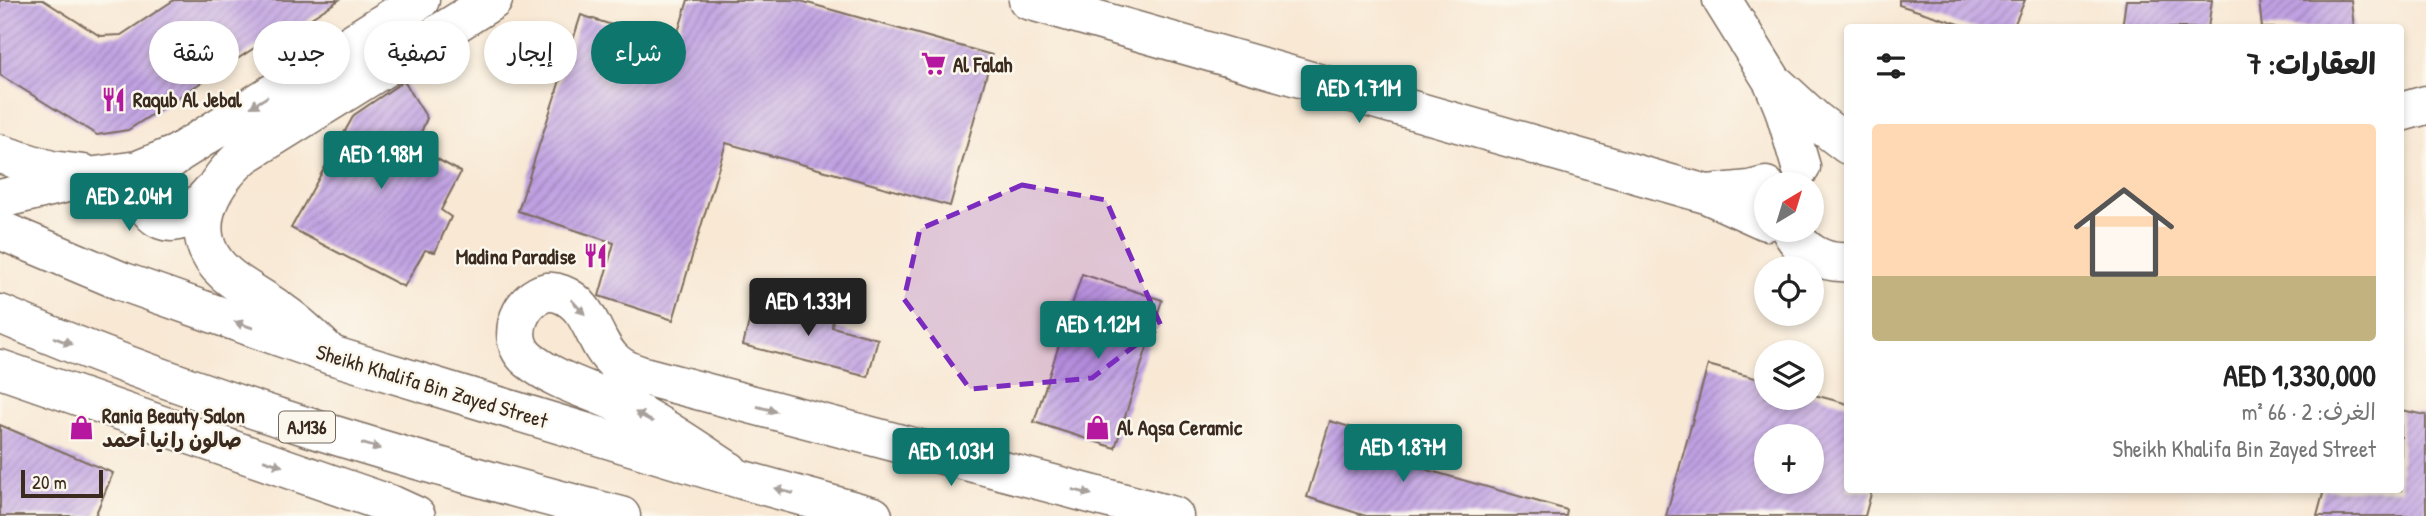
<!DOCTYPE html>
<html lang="ar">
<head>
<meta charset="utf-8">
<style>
  :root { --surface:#fff; --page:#f2f2f2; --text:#222; --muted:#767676; --accent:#0f766e }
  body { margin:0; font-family:"Patrick Hand","Playpen Sans Arabic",sans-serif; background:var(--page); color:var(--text); direction:rtl; height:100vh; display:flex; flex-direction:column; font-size:26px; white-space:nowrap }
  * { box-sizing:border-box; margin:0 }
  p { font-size:23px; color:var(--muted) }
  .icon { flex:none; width:38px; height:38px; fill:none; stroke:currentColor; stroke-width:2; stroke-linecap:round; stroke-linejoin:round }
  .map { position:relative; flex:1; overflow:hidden; direction:ltr }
  .panel { position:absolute; left:1844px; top:24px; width:560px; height:469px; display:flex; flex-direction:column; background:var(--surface); border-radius:7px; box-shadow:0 4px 10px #0003; direction:rtl }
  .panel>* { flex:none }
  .top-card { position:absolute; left:21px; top:21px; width:665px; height:63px; direction:rtl; display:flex; gap:14px }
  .needle { width:46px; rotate:38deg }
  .controls { position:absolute; left:1754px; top:172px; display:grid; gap:14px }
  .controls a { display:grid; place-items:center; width:70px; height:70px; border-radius:50%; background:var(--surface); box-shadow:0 4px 10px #0003; font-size:35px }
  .scale { position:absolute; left:21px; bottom:18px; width:82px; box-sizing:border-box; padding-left:7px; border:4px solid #3b2a1e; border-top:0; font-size:19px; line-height:24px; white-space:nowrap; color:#3b2a1e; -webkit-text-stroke:5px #fbf7ec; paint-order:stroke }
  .price { position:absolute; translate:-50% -60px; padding:0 16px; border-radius:7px; background:var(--accent); color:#fff; font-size:23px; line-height:46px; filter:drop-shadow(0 2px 4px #0008) }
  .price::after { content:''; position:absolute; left:50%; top:42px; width:21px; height:16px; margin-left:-10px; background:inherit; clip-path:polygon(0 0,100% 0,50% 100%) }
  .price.selected { background:#222; color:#fff }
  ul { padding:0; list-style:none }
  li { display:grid; align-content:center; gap:14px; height:371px; padding:0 28px }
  li span { display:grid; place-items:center; height:217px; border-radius:7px; color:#555 }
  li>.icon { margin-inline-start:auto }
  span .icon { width:126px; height:126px; fill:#fffc; stroke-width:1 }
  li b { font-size:30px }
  h2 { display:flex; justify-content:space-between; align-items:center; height:84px; padding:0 28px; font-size:30px }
  .chip { padding:0 24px; border-radius:32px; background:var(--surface); box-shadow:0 4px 10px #0003; font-size:24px; line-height:63px }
  .chip.selected { background:var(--accent); color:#fff }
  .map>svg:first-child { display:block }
  .building { fill:url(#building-hatch); fill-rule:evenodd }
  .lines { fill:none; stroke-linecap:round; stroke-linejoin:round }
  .minor-casing { stroke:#7d6c5e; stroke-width:41 }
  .major-casing { stroke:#7d6c5e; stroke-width:41 }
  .minor { stroke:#fff; stroke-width:38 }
  .major { stroke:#fff; stroke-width:38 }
  .oneway { fill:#a79f9a }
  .marked { fill:#7b2cbf; fill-opacity:0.2; stroke:#7b2cbf; stroke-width:5; stroke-dasharray:14 9; stroke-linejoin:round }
  .labels { text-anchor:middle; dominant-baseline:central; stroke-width:5; stroke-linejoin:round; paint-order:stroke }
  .shield { fill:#fbf7ec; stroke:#75685c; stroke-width:2 }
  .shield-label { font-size:19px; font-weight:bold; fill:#3b2a1e }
  .poi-label { font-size:21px; font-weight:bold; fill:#3b2a1e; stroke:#fbf7ec; text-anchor:start }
  .street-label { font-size:21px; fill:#3b2a1e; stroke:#fbf7ec }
</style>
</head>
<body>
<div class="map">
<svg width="2426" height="516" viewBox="0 0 2426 516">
  <defs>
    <pattern id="building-hatch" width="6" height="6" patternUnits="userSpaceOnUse" patternTransform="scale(1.75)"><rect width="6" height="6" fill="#c0a1e3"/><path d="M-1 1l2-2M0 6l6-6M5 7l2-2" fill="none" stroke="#9d83b7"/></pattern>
  </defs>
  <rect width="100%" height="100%" fill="#fbf7ec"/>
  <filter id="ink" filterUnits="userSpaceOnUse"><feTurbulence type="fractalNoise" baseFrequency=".0143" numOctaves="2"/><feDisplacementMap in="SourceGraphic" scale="14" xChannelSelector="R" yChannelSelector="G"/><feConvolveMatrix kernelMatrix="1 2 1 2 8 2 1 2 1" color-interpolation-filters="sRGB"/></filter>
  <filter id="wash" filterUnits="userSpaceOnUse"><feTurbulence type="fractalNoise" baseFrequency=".00686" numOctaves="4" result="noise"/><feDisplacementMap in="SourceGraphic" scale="28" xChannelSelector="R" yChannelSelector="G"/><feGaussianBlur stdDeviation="1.57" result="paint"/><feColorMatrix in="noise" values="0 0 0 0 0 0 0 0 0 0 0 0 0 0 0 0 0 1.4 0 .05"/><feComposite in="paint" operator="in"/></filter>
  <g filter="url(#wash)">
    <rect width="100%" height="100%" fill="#f8e8d4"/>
    <g id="blocks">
      <path class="building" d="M0,0H43L100,36L121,35L174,0H339L271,44L268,39L128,130L97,135L0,75Z
        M688,0H797L992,55L950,206L726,143L673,320L599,296L614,243L518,211L581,15L674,45Z
        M1899,0H2025L2013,28H1972L1899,5Z
        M2126,0H2212L2208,28H2122Z
        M2259,0H2351L2354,28H2262Z
        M404,81L427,118L415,147L461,172L441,210L451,217L435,252L425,250L404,287L291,228L354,115Z
        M1082,274L1162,300L1115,448L1034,422Z
        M755,298L833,319L832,327L878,339L868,377L743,345Z
        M1708,365L1766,381V397H1811V394L1848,404V490H1872L1865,516H1666ZM1766,436H1811V481H1766Z
        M2401,410L2426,415V516H2317L2324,490H2401Z
        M1330,421L1392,440L1386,458L1567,510L1566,516H1366L1307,497Z
        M0,425L113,473L95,516H0Z"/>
    </g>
  </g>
  <g filter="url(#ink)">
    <use href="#blocks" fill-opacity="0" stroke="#7d6c5e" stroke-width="2"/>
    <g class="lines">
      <defs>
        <path id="minor" d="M1028,0L1706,194L1766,221
          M1722,0L1773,82L1784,109L1801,167
          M1777,85L1815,120L1848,145
          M2401,112L2426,105
          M0,154L51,170L84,174
          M175,156C165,164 152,172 147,183C137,202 156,227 178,221C191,216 202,202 211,192
          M1708,194L1750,190L1766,186
          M0,199L96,176L138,170L177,154L420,0
          M1790,229C1801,251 1823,264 1848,262
          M331,355C316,341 301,325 283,313C265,299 243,289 226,274C183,236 208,186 244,155L493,0
          M0,369L392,505L416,516
          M729,471C694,448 658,423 620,404C590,390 555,381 529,360C498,335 529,281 561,294C593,306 592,344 616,363C623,369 631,372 640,375L1174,516"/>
        <path id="major" d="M0,230L121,281L331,355L743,480L873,516
          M0,314C201,400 411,461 621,516"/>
      </defs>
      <use href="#minor" class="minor-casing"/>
      <use href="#major" class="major-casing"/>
      <use href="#minor" class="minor"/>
      <use href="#major" class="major"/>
    </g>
    <defs><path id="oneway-solid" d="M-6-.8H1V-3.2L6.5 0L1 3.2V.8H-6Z" transform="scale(1.75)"/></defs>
    <g class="oneway">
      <use href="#oneway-solid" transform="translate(259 102) rotate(148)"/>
      <use href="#oneway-solid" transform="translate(578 307) rotate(47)"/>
      <use href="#oneway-solid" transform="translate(244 325) rotate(-161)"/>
      <use href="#oneway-solid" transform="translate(63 341) rotate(21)"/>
      <use href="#oneway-solid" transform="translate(767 409) rotate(15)"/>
      <use href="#oneway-solid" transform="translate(644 417) rotate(-151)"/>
      <use href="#oneway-solid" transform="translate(371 446) rotate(16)"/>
      <use href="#oneway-solid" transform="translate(273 463) rotate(19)"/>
      <use href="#oneway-solid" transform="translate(784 491) rotate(-165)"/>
      <use href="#oneway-solid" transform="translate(1082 492) rotate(15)"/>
    </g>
  </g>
  <path class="marked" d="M1022,185L1106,200L1161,326L1092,378L970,389L904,299L920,229Z"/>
  <defs>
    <symbol id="supermarket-bare" viewBox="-9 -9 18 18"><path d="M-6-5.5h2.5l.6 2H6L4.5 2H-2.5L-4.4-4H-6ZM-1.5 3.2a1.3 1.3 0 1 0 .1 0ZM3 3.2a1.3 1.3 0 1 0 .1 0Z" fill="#b5179e" stroke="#fbf7ec" stroke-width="2.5" paint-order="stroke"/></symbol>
    <symbol id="restaurant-bare" viewBox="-9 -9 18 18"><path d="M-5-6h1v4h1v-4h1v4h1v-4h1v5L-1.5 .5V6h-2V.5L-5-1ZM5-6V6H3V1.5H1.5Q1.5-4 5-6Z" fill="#b5179e" stroke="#fbf7ec" stroke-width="2.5" paint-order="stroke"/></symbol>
    <symbol id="shop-bare" viewBox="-9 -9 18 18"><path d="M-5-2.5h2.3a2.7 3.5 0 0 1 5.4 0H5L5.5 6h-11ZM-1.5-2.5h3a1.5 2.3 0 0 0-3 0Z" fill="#b5179e" stroke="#fbf7ec" stroke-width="2.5" paint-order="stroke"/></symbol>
  </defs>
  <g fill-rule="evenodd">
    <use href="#supermarket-bare" x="916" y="46" width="35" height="35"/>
    <use href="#restaurant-bare" x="96" y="82" width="35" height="35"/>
    <use href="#restaurant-bare" x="578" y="238" width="35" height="35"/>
    <use href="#shop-bare" x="64" y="410" width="35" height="35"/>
    <use href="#shop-bare" x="1080" y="410" width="35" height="35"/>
  </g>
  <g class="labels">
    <rect class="shield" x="279" y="411.5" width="56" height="31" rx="5"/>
    <g class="shield-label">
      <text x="307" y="427">AJ136</text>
    </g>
    <g class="poi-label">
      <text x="953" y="64">Al Falah</text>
      <text x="133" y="99">Raqub Al Jebal</text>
      <text x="576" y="256" text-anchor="end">Madina Paradise</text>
      <text x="102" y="415">Rania Beauty Salon<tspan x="102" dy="24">صالون رانيا أحمد</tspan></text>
      <text x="1117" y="427">Al Aqsa Ceramic</text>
    </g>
    <g class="street-label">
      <text transform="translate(432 386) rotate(17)">Sheikh Khalifa Bin Zayed Street</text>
    </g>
  </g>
</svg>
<div class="controls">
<a><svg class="needle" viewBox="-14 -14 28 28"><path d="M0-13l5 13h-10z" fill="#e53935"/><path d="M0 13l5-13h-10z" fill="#767676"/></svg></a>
<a><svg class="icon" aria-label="locate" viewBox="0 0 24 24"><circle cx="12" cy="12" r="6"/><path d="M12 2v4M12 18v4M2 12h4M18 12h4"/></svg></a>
<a><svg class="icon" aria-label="layers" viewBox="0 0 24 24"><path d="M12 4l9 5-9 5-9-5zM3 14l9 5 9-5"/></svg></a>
<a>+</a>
</div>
<div class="scale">20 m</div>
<b class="price" style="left:1359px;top:125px">AED 1.71M</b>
<b class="price" style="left:381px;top:191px">AED 1.98M</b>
<b class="price" style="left:129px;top:233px">AED 2.04M</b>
<b class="price selected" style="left:808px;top:338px">AED 1.33M</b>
<b class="price" style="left:1098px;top:361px">AED 1.12M</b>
<b class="price" style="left:1403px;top:484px">AED 1.87M</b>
<b class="price" style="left:951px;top:488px">AED 1.03M</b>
<div class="top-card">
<a class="chip selected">شراء</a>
<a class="chip">إيجار</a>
<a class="chip">تصفية</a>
<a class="chip">جديد</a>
<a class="chip">شقة</a>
</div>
<section class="panel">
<h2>العقارات: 7<svg class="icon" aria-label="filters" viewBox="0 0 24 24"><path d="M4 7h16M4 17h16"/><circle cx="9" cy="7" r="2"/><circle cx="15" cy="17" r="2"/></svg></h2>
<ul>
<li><span style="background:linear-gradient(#ffd9b3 70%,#c2b280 0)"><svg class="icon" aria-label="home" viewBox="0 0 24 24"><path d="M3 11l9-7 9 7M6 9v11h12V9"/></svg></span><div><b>AED 1,330,000</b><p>الغرف: 2 · 66 m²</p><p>Sheikh Khalifa Bin Zayed Street</p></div></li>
</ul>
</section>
</div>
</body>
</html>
